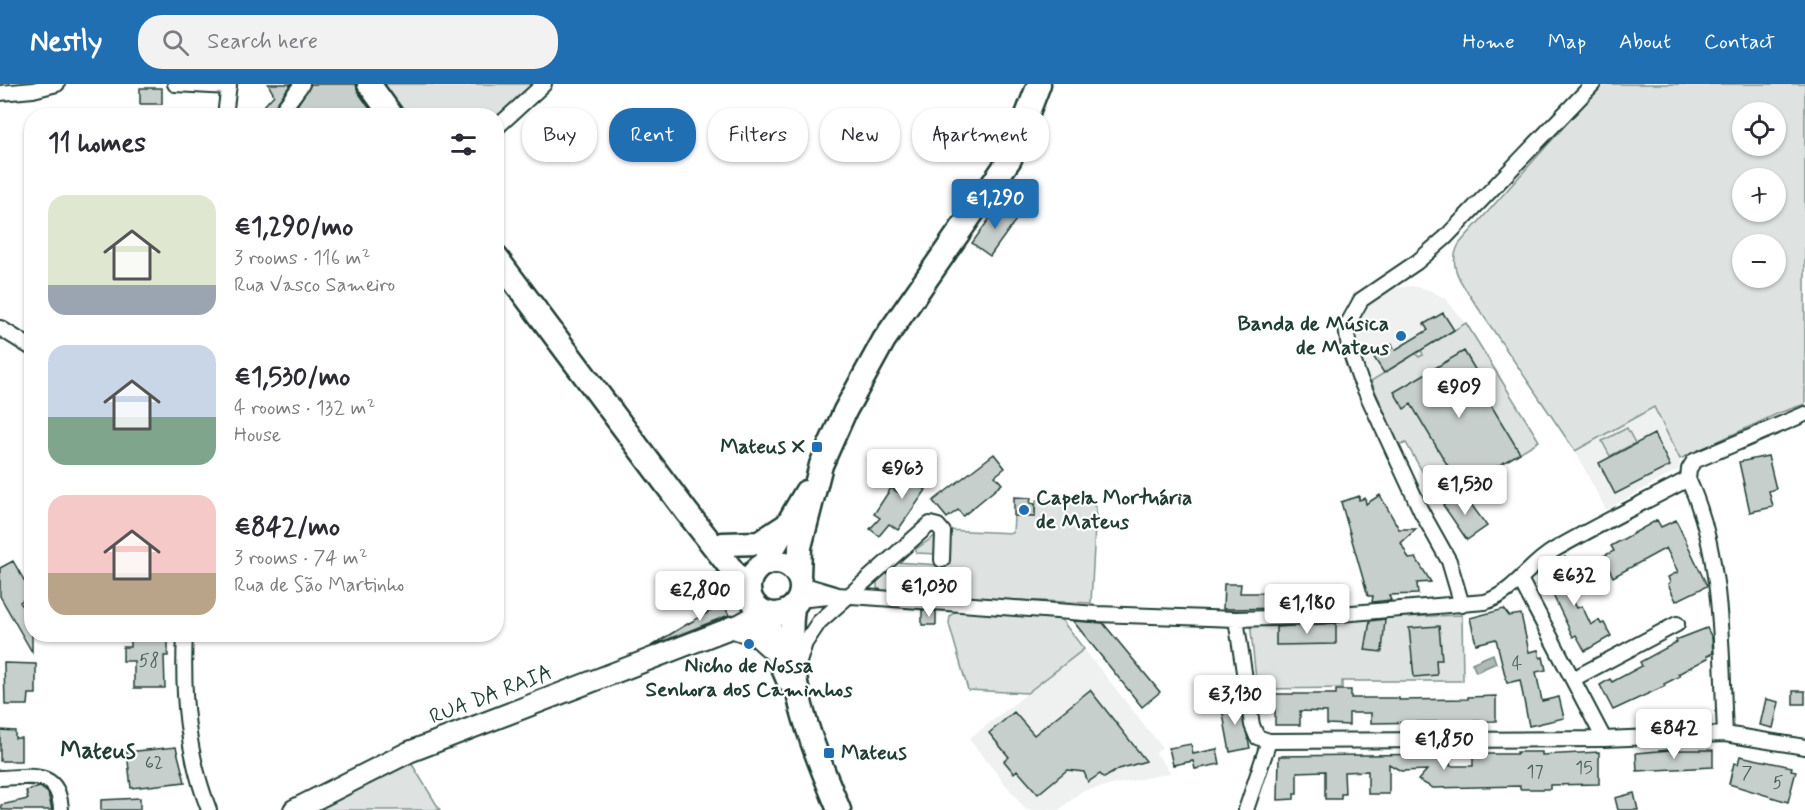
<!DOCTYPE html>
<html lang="en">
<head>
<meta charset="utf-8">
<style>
  :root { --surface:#fff; --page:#f2f2f3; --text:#2b2b33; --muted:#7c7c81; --accent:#1f6fb2 }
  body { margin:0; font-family:Mynerve,sans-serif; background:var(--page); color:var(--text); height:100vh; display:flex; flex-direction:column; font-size:22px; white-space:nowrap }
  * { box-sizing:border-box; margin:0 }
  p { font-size:20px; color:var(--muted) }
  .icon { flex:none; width:33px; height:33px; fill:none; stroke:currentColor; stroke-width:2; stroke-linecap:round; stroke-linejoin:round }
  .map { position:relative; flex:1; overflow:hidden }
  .sheet { position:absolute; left:24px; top:24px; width:480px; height:534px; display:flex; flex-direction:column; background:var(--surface); border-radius:24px; box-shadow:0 2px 4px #0004 }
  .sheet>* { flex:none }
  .top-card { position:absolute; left:522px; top:24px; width:570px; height:54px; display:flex; gap:12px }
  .controls { position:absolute; left:1732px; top:18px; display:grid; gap:12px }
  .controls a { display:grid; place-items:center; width:54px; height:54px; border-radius:50%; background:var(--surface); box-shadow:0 2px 4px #0004; font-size:30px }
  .price { position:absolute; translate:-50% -51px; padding:0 14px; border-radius:6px; background:#fff; color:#222; font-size:20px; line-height:39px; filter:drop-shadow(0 2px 3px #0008) }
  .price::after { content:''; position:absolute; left:50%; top:36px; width:18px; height:14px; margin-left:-9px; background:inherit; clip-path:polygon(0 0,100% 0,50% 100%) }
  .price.on { background:var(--accent); color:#fff }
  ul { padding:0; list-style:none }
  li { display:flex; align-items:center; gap:18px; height:150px; padding:0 24px }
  li span { display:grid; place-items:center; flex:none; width:168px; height:120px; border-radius:18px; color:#555 }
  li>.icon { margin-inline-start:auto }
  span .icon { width:72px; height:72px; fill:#fffc; stroke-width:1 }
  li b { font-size:26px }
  h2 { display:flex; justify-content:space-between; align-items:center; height:72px; padding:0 24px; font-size:26px }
  .pill { padding:0 21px; border-radius:24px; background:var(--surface); box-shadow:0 2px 4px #0004; font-size:21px; line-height:54px }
  .pill.on { background:var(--accent); color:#fff }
  header { display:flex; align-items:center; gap:36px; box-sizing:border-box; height:84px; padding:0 30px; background:var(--accent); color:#fff }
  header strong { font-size:28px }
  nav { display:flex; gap:33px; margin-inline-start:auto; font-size:21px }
  .search { width:420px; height:54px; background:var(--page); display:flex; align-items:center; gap:15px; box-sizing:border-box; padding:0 21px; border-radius:24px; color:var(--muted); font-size:22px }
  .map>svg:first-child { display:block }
  .built { fill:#eef1f0 }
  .green { fill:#dee3e2; stroke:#7e908b; stroke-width:1.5; fill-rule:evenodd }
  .water { fill:#afbab7; stroke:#758883; stroke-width:1.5 }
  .building { fill:#c7cfcc; stroke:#1f3d34; stroke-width:1.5 }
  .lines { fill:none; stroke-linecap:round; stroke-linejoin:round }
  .minor-casing { stroke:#1f3d34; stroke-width:18 }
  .secondary-casing { stroke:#1f3d34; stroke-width:24 }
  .primary-casing { stroke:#1f3d34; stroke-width:27 }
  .minor { stroke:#fff; stroke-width:14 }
  .secondary { stroke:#fff; stroke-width:20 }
  .primary { stroke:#fff; stroke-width:22 }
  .poi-dot { fill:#1f6fb2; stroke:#fff; stroke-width:2 }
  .labels { text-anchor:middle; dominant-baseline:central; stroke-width:4.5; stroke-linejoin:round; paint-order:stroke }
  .number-label { font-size:18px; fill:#49625a }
  .poi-label { font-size:21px; font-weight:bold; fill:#1f3d34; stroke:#fff; text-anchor:end }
  .street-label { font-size:21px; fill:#1f3d34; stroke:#fff }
  .quarter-label { font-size:24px; font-weight:bold; fill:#1f3d34; stroke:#fff }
</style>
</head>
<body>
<header>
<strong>Nestly</strong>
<div class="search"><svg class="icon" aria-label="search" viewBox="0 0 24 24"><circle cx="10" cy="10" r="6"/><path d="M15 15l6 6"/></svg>Search here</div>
<nav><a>Home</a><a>Map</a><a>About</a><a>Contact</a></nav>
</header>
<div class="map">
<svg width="1805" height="726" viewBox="0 0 1805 726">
  <rect width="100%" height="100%" fill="#fff"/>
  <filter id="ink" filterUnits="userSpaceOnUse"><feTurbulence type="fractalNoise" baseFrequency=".0167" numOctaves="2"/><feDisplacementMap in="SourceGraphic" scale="12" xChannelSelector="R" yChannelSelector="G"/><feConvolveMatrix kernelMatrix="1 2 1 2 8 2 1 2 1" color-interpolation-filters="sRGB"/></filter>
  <g filter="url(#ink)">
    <path class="built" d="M1412,202L1429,206L1445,214L1466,239L1423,266V271L1419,273L1411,266L1410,273L1371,297L1358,262L1357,248L1360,234L1368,220L1379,210L1394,204Z
      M1654,323L1680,375L1679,385L1606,426L1575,367Z
      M1084,565L1162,663L1156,669L1171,689L1082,707L1059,726H1026L969,655Z"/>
    <path class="green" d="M383,0H533L497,36L496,32L406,31Z
      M1602,0H1805V320L1779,329L1680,375L1654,323L1575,367L1468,209C1457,193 1449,178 1459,160ZM1743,28H1776V62H1743ZM1743,94H1776V128H1743ZM1743,160H1776V194H1743Z
      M1466,239L1539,357L1461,404L1460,402L1438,415L1406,359L1399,362L1371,297L1410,273L1411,265L1419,273L1423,271L1419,260L1428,262Z
      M1627,344L1635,359L1610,372L1602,357Z
      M1036,416L1091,418L1096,424L1091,519L942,513L945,446L1013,449L1014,432L1035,433Z
      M935,452L938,454V470L916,469V465Z
      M896,478L938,481L936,511L884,507L877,504V496Z
      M956,527L1060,534L1084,565L1027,609L968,606L949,540L950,532Z
      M1462,531L1463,597H1342V604L1257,605L1250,538Z
      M410,677L440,726H316L373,693Z"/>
    <path class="water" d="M1493,570L1496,579L1476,588L1472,579Z"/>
    <path class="building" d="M268,0H291L270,29L263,23L274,11Z
      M311,0H356L358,8L375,32H290Z
      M140,4H162V20H140Z
      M1000,120L1018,133L990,172L972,159Z
      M1443,229L1454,246L1384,289L1373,272L1392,260L1395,266L1428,246L1424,240Z
      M1464,267L1476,287L1472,290L1520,369L1461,404L1411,320L1404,325L1394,308Z
      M1654,350L1670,382L1615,410L1599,379Z
      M994,370L1005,384L995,392L1002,400L963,432L958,426L947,434L933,417Z
      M918,372L933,385L919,401L926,406L898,446L889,440L879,452L870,445L880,434L874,430L891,404L901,410L916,387L909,382Z
      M1768,372L1776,405L1769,407L1773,423L1750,428L1739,378Z
      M1462,408L1487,442L1467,456L1443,421Z
      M1380,411L1399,445H1416L1401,459L1409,475L1416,474L1431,498L1417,499L1418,510L1389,511L1391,516L1372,518L1373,512H1368L1341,418L1359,412V416L1365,414L1366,420Z
      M1014,413L1031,414L1030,419L1035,420V433L1014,432Z
      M1657,436L1661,443L1676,436L1707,502L1676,517L1668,500L1670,498L1668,493L1678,488L1666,464L1613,493L1603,472L1614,467L1611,462Z
      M1565,473L1578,485L1564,499L1577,524L1582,522L1591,541L1599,536L1601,540L1604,539L1611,552L1585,567L1576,551L1573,553L1552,509L1540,498Z
      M13,477L32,510L20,518L32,537V568L0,512V484Z
      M1224,500H1241L1240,509H1290L1296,524L1223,525Z
      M723,520L729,531L651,562L684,542Z
      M1504,525L1509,532L1521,530L1529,568L1538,566L1540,574L1543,573L1546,586L1536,588L1542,617L1559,613L1564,634L1529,642L1520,596L1507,599L1496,555L1476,560L1470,534Z
      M922,526L936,527V541H922Z
      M1385,535L1382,568L1365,566L1370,537Z
      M1073,537L1103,539L1160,608L1142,623Z
      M1336,539V560L1276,561V543Z
      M1439,542L1442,576H1436L1437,591L1414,593L1409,544Z
      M1707,544L1712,554L1713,569L1707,572L1708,574L1678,590L1680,592L1664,600L1665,602L1613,626L1600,601L1610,595L1612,598L1642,582L1640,578L1677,558L1676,556Z
      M130,550H168V572H164L165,604H134V577H123V563H130Z
      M4,579L36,580V610H29L28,621H5Z
      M1090,606L1146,677L1119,685L1104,694L1100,690L1088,698L1084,688L1067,686L1038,710L1017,686L1014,689L1004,677L1009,673L989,649L1014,628L1034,651Z
      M1336,606H1351V614H1399V616L1468,615V613L1496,612V637L1371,639V629H1349V641L1327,640V628L1300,627V641H1275V610H1336Z
      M1793,607H1805V620H1793Z
      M1766,615L1779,618L1773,644L1760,641Z
      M1239,616L1250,664L1230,668L1221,619Z
      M0,646L15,647V654H21V677H0Z
      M1191,660L1193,670L1217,665L1220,680L1195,685L1193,677L1173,681L1169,664Z
      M176,663L185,698L131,704L127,668Z
      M1669,666H1713V683L1637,687L1636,669Z
      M1517,668H1542V671L1599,668V700L1550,701V705H1520V702L1433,704L1418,696L1427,686L1401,687L1389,680V710H1368V687L1344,688L1345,710H1341V715H1325V687L1297,688V710H1294V715L1278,716L1279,672L1450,670V682H1473V670H1517Z
      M1740,672L1792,683L1791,686L1796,687L1788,718L1729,700L1734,679L1738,680Z
      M40,703L48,709L52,726H2L1,721L28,715L26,707Z
      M1634,709L1638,726H1618L1615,714Z
      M140,714V726H101V716Z"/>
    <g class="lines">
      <defs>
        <path id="minor" d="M175,0L229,3
          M0,9L33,6L57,0
          M225,32L229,0
          M278,32L302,0
          M496,44L544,0
          M0,244L32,264
          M1688,395C1724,472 1721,567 1725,650
          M1520,495L1604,655
          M801,500L838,511L1097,530L1236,535L1304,533L1485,518C1514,509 1528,481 1554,466C1597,441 1643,419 1688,395L1689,385L1694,377L1805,330
          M798,516L829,513
          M1462,521L1449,477L1421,427L1359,293L1349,264L1346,243L1361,216L1417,178L1445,154L1593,0
          M1236,535L1252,641L1257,653L1269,657L1604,655L1725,650L1805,663
          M185,550C182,611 187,669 209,726
          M799,578L805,559L819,538L930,440L938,442L943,448L942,476
          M1573,595L1677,540
          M0,694C32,693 59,685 61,726
          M1246,726L1269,657"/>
        <path id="secondary" d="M731,543L757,552L777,570
          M294,726L409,668L741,540L764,527"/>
        <path id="primary" d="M369,0L392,32
          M496,173L686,427L748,506
          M723,460L759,459L785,442
          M749 504a26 26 0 1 1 52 0a26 26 0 1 1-52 0Z
          M765,479L806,408
          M799,492L800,463L821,381L845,327L884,256L1010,75L1039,0
          M793,523C784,596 812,660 839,726
          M765,528L777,570L788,596"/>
      </defs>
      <use href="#minor" class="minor-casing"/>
      <use href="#secondary" class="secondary-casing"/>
      <use href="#primary" class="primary-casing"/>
      <use href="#minor" class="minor"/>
      <use href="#secondary" class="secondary"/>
      <use href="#primary" class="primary"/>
    </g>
  </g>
  <g class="poi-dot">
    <circle cx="1401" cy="252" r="6"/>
    <rect x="811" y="357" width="12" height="12" rx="3"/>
    <circle cx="1024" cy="426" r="6"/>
    <circle cx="749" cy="560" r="6"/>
    <rect x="823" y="663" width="12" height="12" rx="3"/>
  </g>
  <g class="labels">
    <g class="number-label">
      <text x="149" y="577">58</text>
      <text x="1517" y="580">4</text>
      <text x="154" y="679">62</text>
      <text x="1584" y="684">15</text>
      <text x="1535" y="688">17</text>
      <text x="1747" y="689">7</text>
      <text x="1778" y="699">5</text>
    </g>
    <g class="poi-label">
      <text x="1389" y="240">Banda de Música<tspan x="1389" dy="24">de Mateus</tspan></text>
      <text x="805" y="363">Mateus X</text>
      <text x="1036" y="414" text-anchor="start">Capela Mortuária<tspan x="1036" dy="24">de Mateus</tspan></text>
      <text x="749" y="582" text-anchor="middle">Nicho de Nossa<tspan x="749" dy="24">Senhora dos Caminhos</tspan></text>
      <text x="841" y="669" text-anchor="start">Mateus</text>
    </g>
    <g class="street-label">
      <text transform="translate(491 611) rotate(-21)">RUA DA RAIA</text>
    </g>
    <g class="quarter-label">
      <text x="98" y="667">Mateus</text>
    </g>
  </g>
</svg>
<div class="controls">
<a><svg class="icon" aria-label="locate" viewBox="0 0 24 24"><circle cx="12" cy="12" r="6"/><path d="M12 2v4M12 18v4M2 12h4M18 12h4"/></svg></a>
<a>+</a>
<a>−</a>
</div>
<b class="price on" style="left:995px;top:146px">€1,290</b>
<b class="price" style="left:1459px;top:335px">€909</b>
<b class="price" style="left:902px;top:416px">€963</b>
<b class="price" style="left:1465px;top:432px">€1,530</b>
<b class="price" style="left:1574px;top:523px">€632</b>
<b class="price" style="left:929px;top:534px">€1,030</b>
<b class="price" style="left:700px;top:538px">€2,800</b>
<b class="price" style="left:1307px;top:551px">€1,180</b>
<b class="price" style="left:1235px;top:642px">€3,130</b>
<b class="price" style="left:1674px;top:676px">€842</b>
<b class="price" style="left:1444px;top:687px">€1,850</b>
<div class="top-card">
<a class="pill">Buy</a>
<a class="pill on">Rent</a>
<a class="pill">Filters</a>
<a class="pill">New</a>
<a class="pill">Apartment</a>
</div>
<section class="sheet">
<h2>11 homes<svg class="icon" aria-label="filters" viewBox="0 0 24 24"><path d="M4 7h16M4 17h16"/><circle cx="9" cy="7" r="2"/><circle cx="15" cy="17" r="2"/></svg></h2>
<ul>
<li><span style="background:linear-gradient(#dfe7d0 75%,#9aa5b1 0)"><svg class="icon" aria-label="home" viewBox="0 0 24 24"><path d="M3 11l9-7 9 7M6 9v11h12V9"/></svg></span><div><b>€1,290/mo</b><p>3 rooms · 116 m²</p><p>Rua Vasco Sameiro</p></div></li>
<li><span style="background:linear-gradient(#c9d6e8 60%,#7fa58c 0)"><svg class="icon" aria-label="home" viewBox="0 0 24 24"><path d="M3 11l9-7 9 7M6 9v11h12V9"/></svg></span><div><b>€1,530/mo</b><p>4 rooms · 132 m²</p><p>House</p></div></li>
<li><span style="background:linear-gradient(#f6c9c9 65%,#b9a48a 0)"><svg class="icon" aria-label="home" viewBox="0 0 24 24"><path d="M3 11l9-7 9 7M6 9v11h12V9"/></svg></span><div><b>€842/mo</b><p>3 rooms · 74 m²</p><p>Rua de São Martinho</p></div></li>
</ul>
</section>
</div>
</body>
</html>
